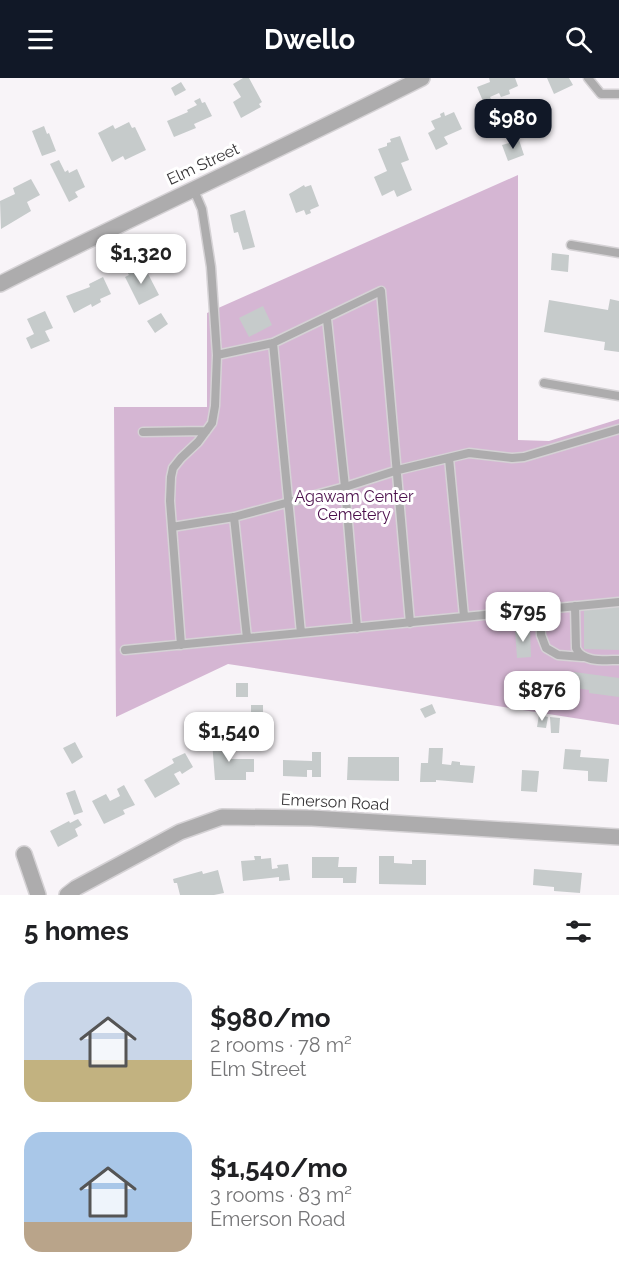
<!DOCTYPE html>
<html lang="en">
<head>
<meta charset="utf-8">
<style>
  :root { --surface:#fff; --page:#f6f6f6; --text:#202124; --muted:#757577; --accent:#111827 }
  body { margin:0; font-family:Raleway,sans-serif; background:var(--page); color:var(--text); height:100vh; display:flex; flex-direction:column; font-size:22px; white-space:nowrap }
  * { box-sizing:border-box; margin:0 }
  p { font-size:20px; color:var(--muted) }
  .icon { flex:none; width:33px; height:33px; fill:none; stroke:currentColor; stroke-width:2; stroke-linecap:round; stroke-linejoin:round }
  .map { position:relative; height:817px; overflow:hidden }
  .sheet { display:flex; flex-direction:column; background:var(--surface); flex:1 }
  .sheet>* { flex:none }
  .price { position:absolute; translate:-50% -51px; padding:0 14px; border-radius:12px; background:#fff; color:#222; font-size:20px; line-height:39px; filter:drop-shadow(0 2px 3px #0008) }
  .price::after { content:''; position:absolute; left:50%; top:36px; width:18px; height:14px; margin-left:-9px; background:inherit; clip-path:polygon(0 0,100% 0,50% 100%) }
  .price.selected { background:var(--accent); color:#fff }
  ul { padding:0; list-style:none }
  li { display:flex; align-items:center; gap:18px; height:150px; padding:0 24px }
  li span { display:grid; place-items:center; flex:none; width:168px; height:120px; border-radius:18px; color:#555 }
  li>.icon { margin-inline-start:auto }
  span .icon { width:72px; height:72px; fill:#fffc; stroke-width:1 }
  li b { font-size:26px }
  h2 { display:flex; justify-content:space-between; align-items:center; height:72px; padding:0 24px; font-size:26px }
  header { display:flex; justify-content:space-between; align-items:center; height:78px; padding:0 24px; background:var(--accent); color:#fff; font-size:27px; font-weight:700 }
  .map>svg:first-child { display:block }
  .green { fill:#d5b6d3 }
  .building { fill:#c6cbcb }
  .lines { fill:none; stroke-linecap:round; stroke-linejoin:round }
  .service-casing { stroke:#d5d2d5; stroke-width:11 }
  .minor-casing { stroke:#d5d2d5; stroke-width:18 }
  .tertiary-casing { stroke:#d5d2d5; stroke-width:18 }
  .service { stroke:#adacad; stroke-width:8 }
  .minor { stroke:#adacad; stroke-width:15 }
  .tertiary { stroke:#adacad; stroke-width:15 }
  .labels { text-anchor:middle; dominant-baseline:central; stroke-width:6; stroke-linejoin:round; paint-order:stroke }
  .street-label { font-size:16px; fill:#383638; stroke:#fff }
  .park-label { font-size:16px; fill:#4a0e4a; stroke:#fff }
</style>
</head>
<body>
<header><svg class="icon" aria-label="menu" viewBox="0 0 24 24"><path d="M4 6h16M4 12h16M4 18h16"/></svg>Dwello<svg class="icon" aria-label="search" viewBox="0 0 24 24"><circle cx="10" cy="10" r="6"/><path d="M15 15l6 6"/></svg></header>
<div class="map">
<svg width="619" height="817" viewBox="0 0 619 817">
  <rect width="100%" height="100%" fill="#f8f4f8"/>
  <path class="green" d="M518,97V362L549,363L619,341V647L228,586L116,639L114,329H207V235Z"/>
  <path class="building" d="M243,0H249L262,24L259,26L261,29L241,40L233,24L241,19L233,6Z
    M489,0H515L518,8L509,12L510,16L501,19L499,15L490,19L493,25L485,28L477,9L490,4Z
    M547,0H569L573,7L554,16Z
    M181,4L186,12L175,18L171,10Z
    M200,20L202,25L205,24L212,38L194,46L196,50L174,59L167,43L188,34L187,32L197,27L194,23Z
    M444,34L445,38L454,34L462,51L444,59L448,66L436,72L428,55L435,51L431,43L441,39L440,36Z
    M129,44L132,50L135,49L146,72L125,82L123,78L112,84L98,55L113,47L115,51Z
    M44,48L47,56L49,55L56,73L42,78L32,53Z
    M400,58L409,82L401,85L412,112L397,119L394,112L382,118L374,99L387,93L378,71L387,68V65L391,64L390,61Z
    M519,62L524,77L508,83L502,67Z
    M59,82L65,94L68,92L69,95L77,91L85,109L75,114L78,119L69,124L50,86Z
    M31,101L40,117L27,124L31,133L1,151L0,123L15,116L13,110Z
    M304,107L305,109L311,107L319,128L310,132L311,135L306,137L304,132L296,135L289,116Z
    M245,132L255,169L243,172L238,154L234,155L230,137Z
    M552,175L569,177L568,194L551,192Z
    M136,187L139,193L145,190L159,217L139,227L125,199L129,197L126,192Z
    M103,199L111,216L100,221L101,224L92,229L91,226L74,235L66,218L90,209L89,206Z
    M610,221L619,223V274L604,272L605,264L544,254L549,222L608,232Z
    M263,228L272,247L249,259L239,240Z
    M45,233L53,250L45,253L50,263L31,271L26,260L34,256L27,241Z
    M161,235L168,246L155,255L147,243Z
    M619,529V572L584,571V530Z
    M530,550L531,579L517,580L515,551Z
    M574,594L619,600V619L589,615V612L576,610V606L573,605Z
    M236,605H248V619H236Z
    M432,626L436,635L425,640L420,631Z
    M251,627H263V643H251Z
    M539,637L548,639L546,650L537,649Z
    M550,639L560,640L559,655H551Z
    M212,663H230V681H254V694H246V702H215Z
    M75,664L83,679L72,686L63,670Z
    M429,670H443L442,686L451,687L452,683L460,684V687L475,688L473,705L436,702V704H420L421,685H428Z
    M565,671L581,672L580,679L609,681L607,704L588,703V693L563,691Z
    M312,674H321V699H312V692H307V699L283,698V682L312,683Z
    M185,675L193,689L182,696L180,693L174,696L180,706L155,720L144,702L174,685L172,681Z
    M348,679H399V703L347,702Z
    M522,692L539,693L537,714L521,713Z
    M124,707L135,727L123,732L125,736L104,746L92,723L106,716L110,723L120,718L117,711Z
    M75,712L83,734L74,737L66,715Z
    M78,741L82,747L75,751L78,758L58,769L50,753L69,743L70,745Z
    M254,778H261V781L271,780L272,791L278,790L277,787L288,786L290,802L279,803V799L243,803L241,783L255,782Z
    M379,778H394V785L412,786V782H426V807L379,806Z
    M312,779H339L338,789H357L356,805H343V800H312Z
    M534,791L582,795L580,815L554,813V809L533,807Z
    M218,792L224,815L214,817H180L177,805H174L173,801L202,793L203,796Z"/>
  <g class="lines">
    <defs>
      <path id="service" d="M588,0L601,16H619
        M571,167L619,175
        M327,241L345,409L357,550
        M273,265L301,555
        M217,277L273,265L381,213L410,545
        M544,305L619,318
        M143,354L206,353
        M449,380L464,538
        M234,439L247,560
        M172,449L234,439L345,409L398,392L469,375L512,380L524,379L619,351
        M575,528L576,570C582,585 605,582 619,582
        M540,531L541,557L546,570L558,577L582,579
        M181,567L170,423L171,399L173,390L181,380L198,364L212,345L215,328L217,277L211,189L202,131L193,110
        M125,572L619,524"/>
      <path id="minor" d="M24,776L38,817
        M67,817L76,810L180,754L222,739L312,740L619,759"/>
      <path id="tertiary" d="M0,206C140,135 282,71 422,0"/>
    </defs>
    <use href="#service" class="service-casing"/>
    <use href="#minor" class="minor-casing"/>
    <use href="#tertiary" class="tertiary-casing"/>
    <use href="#service" class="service"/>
    <use href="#minor" class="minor"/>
    <use href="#tertiary" class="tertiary"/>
  </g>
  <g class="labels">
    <g class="street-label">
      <text transform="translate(203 86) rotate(-25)">Elm Street</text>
      <text transform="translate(335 724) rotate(3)">Emerson Road</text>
    </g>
    <g class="park-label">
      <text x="354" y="418">Agawam Center<tspan x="354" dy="18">Cemetery</tspan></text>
    </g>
  </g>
</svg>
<b class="price selected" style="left:513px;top:72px">$980</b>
<b class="price" style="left:141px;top:207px">$1,320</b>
<b class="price" style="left:523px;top:565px">$795</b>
<b class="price" style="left:542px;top:644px">$876</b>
<b class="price" style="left:229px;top:685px">$1,540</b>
</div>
<section class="sheet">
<h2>5 homes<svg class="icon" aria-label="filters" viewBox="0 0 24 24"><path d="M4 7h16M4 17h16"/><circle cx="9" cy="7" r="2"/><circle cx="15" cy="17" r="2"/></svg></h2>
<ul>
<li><span style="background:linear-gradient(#c9d6e8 65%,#c2b280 0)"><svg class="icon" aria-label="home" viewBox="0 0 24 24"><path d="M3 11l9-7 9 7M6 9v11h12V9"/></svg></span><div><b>$980/mo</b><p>2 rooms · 78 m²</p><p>Elm Street</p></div></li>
<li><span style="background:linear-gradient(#a9c7e8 75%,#b9a48a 0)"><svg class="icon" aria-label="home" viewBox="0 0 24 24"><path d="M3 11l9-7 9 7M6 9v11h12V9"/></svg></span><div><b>$1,540/mo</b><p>3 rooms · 83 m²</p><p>Emerson Road</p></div></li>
</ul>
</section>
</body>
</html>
